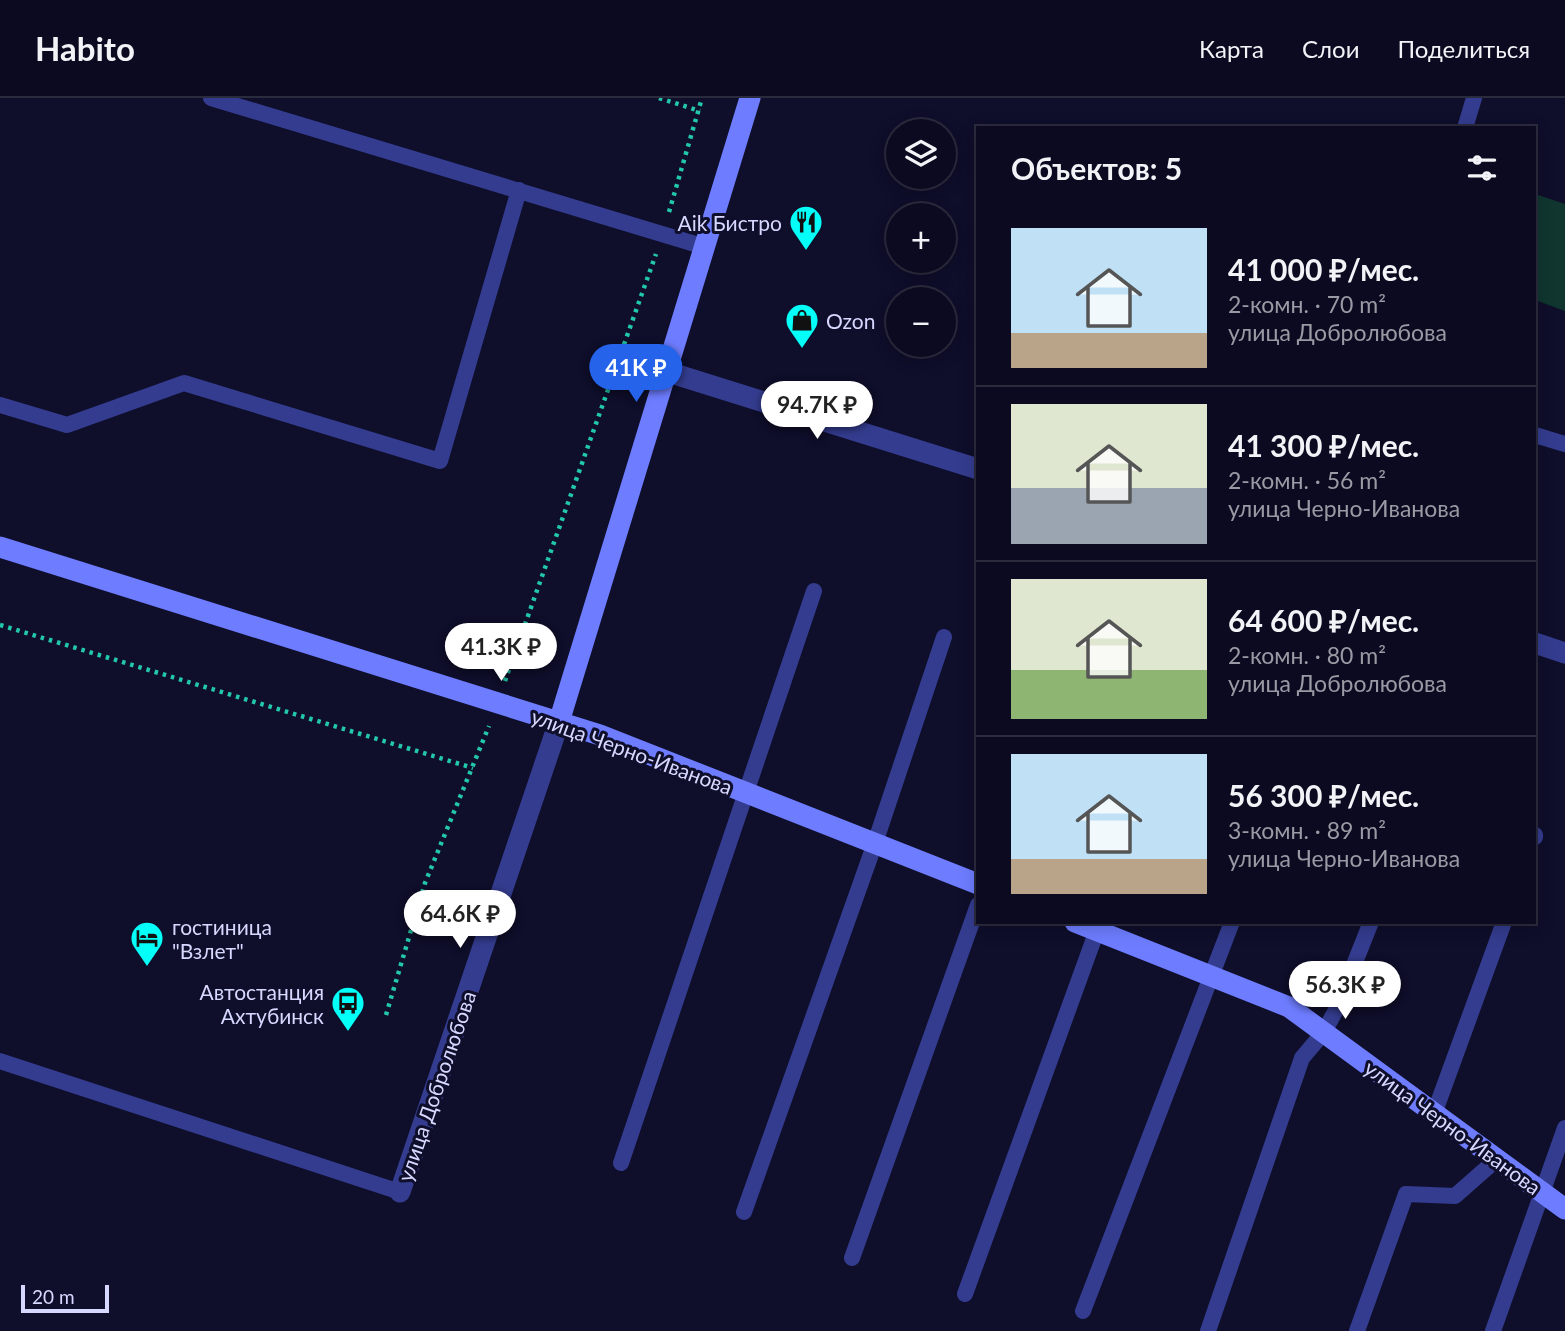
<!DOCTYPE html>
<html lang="ru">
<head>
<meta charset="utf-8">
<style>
  :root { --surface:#0b0a20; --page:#19182d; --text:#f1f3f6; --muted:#9a9aa5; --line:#2b2b3e; --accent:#2563eb }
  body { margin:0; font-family:Lato,sans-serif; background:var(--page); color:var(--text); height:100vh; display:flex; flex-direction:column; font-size:26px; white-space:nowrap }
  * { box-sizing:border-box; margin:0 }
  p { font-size:23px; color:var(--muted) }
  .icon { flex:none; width:38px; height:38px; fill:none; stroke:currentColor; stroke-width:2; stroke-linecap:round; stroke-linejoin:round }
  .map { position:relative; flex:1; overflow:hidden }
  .details { position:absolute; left:976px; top:28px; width:560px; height:798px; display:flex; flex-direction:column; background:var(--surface); border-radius:0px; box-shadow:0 4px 18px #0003,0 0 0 2px var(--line) }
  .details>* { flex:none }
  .controls { position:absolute; left:886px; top:21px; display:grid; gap:14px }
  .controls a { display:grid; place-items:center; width:70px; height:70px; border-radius:50%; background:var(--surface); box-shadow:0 4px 18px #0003,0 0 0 2px var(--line); font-size:35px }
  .scale { position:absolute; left:21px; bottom:18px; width:88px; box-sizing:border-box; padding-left:7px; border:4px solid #d7d8ff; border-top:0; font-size:19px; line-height:24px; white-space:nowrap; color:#d7d8ff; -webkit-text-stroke:5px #0f0e2b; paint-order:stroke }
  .price { position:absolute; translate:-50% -60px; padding:0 16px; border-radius:24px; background:#fff; color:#222; font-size:23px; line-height:46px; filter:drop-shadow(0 2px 4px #0008) }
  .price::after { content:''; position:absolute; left:50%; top:42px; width:21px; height:16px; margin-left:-10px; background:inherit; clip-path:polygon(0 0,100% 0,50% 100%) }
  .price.active { background:var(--accent); color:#fff }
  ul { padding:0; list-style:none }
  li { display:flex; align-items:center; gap:21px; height:175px; padding:0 35px }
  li+li { border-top:2px solid var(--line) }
  li span { display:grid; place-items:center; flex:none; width:196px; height:140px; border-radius:0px; color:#555 }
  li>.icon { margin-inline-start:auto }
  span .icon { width:84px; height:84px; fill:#fffc; stroke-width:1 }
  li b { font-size:30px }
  h2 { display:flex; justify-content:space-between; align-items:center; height:84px; padding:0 35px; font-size:30px }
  header { display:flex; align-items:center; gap:42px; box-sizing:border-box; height:98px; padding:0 35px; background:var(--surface); border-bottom:2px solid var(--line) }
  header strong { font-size:33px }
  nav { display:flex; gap:38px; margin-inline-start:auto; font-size:24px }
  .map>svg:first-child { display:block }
  .green { fill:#10362f }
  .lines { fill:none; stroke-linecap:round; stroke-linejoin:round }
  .path { stroke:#22c8a9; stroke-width:4.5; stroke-dasharray:3.5 5; stroke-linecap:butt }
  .lane { stroke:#343c8f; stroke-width:16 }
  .street { stroke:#343c8f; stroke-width:21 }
  .secondary { stroke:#6e7dff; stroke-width:21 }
  .labels { text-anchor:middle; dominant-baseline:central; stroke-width:6; stroke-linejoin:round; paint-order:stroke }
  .poi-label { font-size:21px; fill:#d7d8ff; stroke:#0f0e2b; text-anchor:end }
  .street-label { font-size:21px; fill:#d7d8ff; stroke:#0f0e2b }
</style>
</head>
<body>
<header>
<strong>Habito</strong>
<nav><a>Карта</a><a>Слои</a><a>Поделиться</a></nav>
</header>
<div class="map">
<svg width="1565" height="1233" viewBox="0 0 1565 1233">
  <rect width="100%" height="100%" fill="#0f0e2b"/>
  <path class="green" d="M1535,96L1565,106V213L1535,202Z"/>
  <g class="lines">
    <path class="path" d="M659,0L700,13
      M669,114L702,0
      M0,527L473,670
      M505,583L656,156
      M386,917L425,785L489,628"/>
    <path class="lane" d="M211,0L705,149
      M1465,30L1474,0
      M0,307L67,327L184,285L440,363L519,92
      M1535,337L1565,346
      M1535,739V737
      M0,963L400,1094
      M1434,1016L1504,824
      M621,1065L814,493
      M744,1114L875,745L944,539
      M852,1160L978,807
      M965,1196L1100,824
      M1083,1213L1232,824
      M1208,1233L1302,960L1324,934L1336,912L1371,824
      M1357,1233L1406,1096L1455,1098L1497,1061
      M1493,1233L1565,1030"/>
    <path class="street" d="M668,274L978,371
      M1535,545L1565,555
      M400,1094L559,624"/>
    <path class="secondary" d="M0,449L600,637L978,786
      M559,624L750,0
      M1075,824L1289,909L1565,1111"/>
  </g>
  <defs>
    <symbol id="restaurant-pin" viewBox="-11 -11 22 30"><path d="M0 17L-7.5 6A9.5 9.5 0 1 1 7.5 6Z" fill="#03fff8" stroke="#0f0e2b"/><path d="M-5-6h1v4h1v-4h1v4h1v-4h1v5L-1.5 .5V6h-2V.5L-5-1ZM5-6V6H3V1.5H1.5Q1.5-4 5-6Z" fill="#111"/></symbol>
    <symbol id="shop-pin" viewBox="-11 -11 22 30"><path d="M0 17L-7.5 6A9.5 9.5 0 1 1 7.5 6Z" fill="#03fff8" stroke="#0f0e2b"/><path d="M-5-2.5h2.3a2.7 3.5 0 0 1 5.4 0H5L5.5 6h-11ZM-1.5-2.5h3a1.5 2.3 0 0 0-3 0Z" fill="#111"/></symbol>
    <symbol id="hotel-pin" viewBox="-11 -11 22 30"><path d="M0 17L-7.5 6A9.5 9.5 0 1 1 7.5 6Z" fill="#03fff8" stroke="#0f0e2b"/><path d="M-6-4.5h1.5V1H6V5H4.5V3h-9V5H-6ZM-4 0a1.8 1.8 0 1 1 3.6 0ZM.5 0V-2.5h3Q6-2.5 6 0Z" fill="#111"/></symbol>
    <symbol id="bus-pin" viewBox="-11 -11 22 30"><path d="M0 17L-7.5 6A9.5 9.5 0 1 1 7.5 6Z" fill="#03fff8" stroke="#0f0e2b"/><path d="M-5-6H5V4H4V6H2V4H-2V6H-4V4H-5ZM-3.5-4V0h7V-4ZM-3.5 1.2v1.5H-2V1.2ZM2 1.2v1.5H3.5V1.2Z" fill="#111"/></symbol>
  </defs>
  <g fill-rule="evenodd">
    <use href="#restaurant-pin" x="787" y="105" width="38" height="52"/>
    <use href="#shop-pin" x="783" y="203" width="38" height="52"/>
    <use href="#hotel-pin" x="128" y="821" width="38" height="52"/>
    <use href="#bus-pin" x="329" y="886" width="38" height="52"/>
  </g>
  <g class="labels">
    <g class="poi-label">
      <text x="782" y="124">Aik Бистро</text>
      <text x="826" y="222" text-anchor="start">Ozon</text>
      <text x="172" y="828" text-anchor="start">гостиница<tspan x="172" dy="24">"Взлет"</tspan></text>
      <text x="324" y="893">Автостанция<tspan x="324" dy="24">Ахтубинск</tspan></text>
    </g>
    <g class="street-label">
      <text transform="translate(632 653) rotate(20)">улица Черно-Иванова</text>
      <text transform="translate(436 988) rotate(-71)">улица Добролюбова</text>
      <text transform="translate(1453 1029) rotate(36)">улица Черно-Иванова</text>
    </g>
  </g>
</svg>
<div class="controls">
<a><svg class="icon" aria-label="layers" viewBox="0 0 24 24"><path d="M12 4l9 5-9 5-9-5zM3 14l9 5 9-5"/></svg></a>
<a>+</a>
<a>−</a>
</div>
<div class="scale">20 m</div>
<b class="price active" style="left:636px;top:306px">41K ₽</b>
<b class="price" style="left:817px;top:343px">94.7K ₽</b>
<b class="price" style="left:501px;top:585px">41.3K ₽</b>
<b class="price" style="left:460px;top:852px">64.6K ₽</b>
<b class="price" style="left:1345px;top:923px">56.3K ₽</b>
<section class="details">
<h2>Объектов: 5<svg class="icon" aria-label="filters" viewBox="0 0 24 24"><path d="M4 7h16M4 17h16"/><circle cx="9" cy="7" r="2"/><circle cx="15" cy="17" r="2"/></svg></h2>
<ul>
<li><span style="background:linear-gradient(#bfe0f5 75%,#b9a48a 0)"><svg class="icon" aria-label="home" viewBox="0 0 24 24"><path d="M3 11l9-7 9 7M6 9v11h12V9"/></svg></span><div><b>41 000 ₽/мес.</b><p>2-комн. · 70 m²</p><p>улица Добролюбова</p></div></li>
<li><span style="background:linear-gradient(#dfe7d0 60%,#9aa5b1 0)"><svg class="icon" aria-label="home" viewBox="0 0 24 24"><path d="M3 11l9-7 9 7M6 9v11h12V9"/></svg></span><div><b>41 300 ₽/мес.</b><p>2-комн. · 56 m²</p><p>улица Черно-Иванова</p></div></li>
<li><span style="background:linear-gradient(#dfe7d0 65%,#8fb573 0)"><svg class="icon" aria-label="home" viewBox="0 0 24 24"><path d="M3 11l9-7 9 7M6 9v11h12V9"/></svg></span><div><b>64 600 ₽/мес.</b><p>2-комн. · 80 m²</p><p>улица Добролюбова</p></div></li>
<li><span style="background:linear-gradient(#bfe0f5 75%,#b9a48a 0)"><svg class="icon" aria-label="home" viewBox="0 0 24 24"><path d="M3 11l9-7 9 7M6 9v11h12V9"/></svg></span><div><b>56 300 ₽/мес.</b><p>3-комн. · 89 m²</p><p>улица Черно-Иванова</p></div></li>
</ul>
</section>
</div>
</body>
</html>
